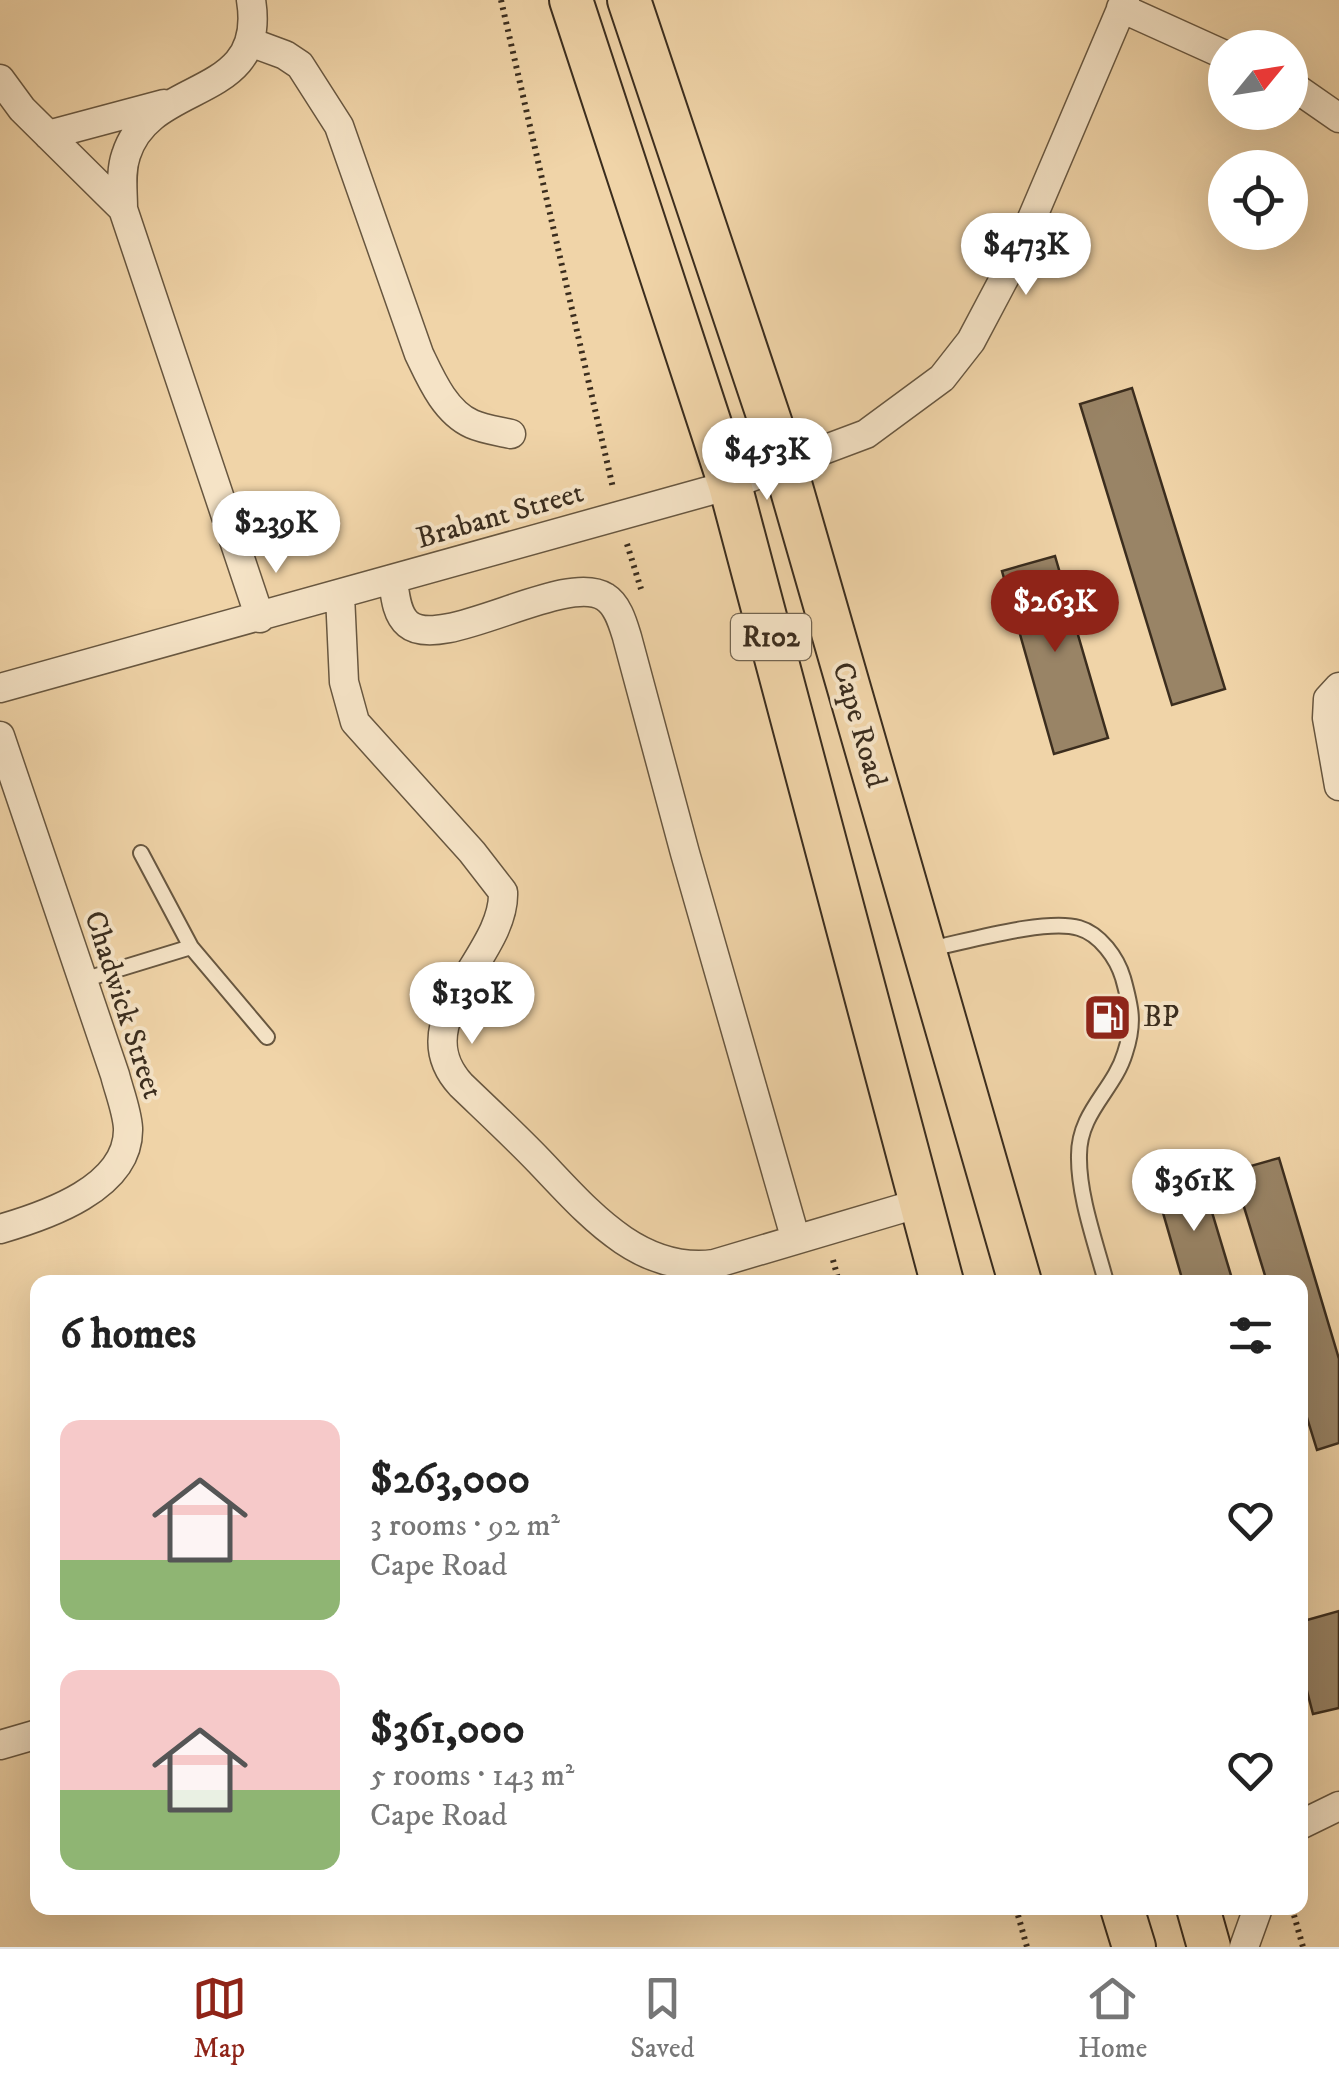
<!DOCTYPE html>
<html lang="en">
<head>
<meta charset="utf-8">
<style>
  :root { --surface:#fff; --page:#f6f6f6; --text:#222; --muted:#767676; --line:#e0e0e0; --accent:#8f2418 }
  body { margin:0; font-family:"IM FELL DW Pica",serif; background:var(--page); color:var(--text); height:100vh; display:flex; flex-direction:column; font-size:38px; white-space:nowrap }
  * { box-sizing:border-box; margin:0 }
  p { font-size:32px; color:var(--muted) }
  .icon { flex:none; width:55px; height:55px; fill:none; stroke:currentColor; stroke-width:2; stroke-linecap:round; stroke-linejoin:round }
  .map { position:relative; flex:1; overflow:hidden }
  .details { position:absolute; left:30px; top:1275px; width:1278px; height:640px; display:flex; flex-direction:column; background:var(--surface); border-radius:20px; box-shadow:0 10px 40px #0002 }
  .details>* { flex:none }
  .needle { width:65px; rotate:60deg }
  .fabs { position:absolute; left:1208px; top:30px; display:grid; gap:20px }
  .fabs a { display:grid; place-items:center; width:100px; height:100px; border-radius:50%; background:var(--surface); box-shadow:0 10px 40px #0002; font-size:50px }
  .price { position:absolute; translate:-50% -85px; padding:0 22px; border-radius:35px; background:#fff; color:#222; font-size:32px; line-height:65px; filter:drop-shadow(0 2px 5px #0008) }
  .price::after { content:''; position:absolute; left:50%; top:60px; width:30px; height:22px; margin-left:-15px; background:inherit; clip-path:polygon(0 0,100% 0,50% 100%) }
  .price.active { background:var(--accent); color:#fff }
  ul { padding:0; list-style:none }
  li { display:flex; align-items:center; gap:30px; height:250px; padding:0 30px }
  li span { display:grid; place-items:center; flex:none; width:280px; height:200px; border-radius:20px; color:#555 }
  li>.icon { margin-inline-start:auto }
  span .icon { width:120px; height:120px; fill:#fffc; stroke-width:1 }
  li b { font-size:42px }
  h2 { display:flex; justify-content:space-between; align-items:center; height:120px; padding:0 30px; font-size:42px }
  .menu { display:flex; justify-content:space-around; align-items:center; height:140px; border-top:2px solid var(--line); background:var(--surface); font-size:28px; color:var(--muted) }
  .menu a { display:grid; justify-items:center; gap:5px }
  .menu .active { color:var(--accent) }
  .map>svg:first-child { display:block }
  .building { fill:#998466; stroke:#3b2d1e; stroke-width:2.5 }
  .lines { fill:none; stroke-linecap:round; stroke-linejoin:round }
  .lane-casing { stroke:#685740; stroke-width:18 }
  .street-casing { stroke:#685740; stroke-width:31 }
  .primary-casing { stroke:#3b2d1e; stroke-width:46 }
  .path { stroke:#3b2d1e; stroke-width:6; stroke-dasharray:2.5 5; stroke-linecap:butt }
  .lane { stroke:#f5e3c6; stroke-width:14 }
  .street { stroke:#f5e3c6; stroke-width:28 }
  .primary { stroke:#f0d4a8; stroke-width:42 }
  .labels { text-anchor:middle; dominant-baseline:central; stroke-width:8; stroke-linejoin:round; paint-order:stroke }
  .shield { fill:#f5e3c6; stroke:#736450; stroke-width:2.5 }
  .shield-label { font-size:28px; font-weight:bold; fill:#3b2d1e }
  .street-label { font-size:30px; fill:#3b2d1e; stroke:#f5e3c6 }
  .poi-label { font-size:30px; fill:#3b2d1e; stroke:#f5e3c6; text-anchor:start }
</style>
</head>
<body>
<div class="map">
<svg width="1339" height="1947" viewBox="0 0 1339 1947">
  <rect width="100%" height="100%" fill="#f0d4a8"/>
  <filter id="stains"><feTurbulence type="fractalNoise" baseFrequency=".002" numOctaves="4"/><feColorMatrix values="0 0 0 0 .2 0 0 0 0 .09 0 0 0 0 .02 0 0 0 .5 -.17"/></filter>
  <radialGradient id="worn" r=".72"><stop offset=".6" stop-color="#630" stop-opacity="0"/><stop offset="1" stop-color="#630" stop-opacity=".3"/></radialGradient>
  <path class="building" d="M1132,388L1225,689L1172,705L1080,404Z
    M1055,556L1108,738L1054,754L1002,571Z
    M1279,1158L1339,1359V1443L1317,1450L1300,1395V1282H1267L1233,1171Z
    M1202,1179L1233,1282H1183L1157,1192Z
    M1339,1611V1708L1313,1714L1300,1664V1622Z"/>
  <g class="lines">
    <defs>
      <path id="lane" d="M141,853L191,947L267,1037
        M929,949C965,942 1046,918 1079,928C1100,934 1117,958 1123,978C1131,1007 1135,1023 1125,1053C1114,1090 1079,1112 1079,1155C1078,1195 1096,1244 1106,1282
        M83,980L191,947"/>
      <path id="street" d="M251,0C268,103 150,77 126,155C120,172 123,191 123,209L260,618
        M1121,8L1225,55
        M250,42L285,55L300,65L339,126L419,354C431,379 445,412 472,424C483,429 498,431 511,434
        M0,79L22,109L123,209
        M1290,84L1339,118
        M48,135L164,104
        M393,580C395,594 396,614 408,624C442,653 565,571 605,597C618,605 623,624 627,637L685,853L795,1237
        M340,595L344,682L355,722L472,852L503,892C506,956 401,1020 461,1085C487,1110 514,1135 539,1161C586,1210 638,1274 714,1264L920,1203
        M1339,687L1328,699L1327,718L1339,786
        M0,688L730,485L866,434L942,378L971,341L1016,256L1125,0
        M0,736L115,1075C119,1091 127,1111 128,1128C130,1188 45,1216 0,1229
        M0,1745L38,1734
        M1300,1825L1339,1806
        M1244,1947L1258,1908"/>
      <path id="primary" d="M571,0L730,485L942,1282
        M629,0L785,466L1020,1282
        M1122,1908L1134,1947
        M1198,1908L1209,1947"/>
    </defs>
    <use href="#lane" class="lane-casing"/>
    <use href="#street" class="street-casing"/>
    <use href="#primary" class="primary-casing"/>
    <path class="path" d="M501,0L613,488
      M627,544L641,589
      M833,1260L839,1282
      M1016,1908L1027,1947
      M1292,1908L1303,1947"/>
    <use href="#lane" class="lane"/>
    <use href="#street" class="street"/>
    <use href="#primary" class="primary"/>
  </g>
  <defs>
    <symbol id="fuel-square" viewBox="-11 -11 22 22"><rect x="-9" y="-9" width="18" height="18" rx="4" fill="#8f2418" stroke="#f5e3c6"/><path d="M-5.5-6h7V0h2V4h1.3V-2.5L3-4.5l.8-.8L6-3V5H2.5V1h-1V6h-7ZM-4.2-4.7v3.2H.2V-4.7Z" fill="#fff"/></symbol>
  </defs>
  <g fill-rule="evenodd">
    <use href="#fuel-square" x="1080" y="990" width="55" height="55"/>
  </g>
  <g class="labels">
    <rect class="shield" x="731" y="614" width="80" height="46" rx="8"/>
    <g class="shield-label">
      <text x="771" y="637">R102</text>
    </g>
    <g class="street-label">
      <text transform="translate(500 516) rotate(-16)">Brabant Street</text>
      <text transform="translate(859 725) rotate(74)">Cape Road</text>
      <text transform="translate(123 1005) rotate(72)">Chadwick Street</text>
    </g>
    <g class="poi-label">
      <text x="1143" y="1017">BP</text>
    </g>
  </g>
  <rect width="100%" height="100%" filter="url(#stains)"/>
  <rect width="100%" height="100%" fill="url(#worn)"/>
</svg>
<div class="fabs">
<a><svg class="needle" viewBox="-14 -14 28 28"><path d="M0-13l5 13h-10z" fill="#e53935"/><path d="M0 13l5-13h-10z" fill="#767676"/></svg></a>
<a><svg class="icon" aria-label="locate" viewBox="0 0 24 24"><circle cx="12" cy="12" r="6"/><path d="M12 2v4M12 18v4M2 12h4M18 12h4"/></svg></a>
</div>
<b class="price" style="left:1026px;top:298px">$473K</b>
<b class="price" style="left:767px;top:503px">$453K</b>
<b class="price" style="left:276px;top:576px">$239K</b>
<b class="price active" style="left:1055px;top:655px">$263K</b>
<b class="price" style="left:472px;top:1047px">$130K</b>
<b class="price" style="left:1194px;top:1234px">$361K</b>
<section class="details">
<h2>6 homes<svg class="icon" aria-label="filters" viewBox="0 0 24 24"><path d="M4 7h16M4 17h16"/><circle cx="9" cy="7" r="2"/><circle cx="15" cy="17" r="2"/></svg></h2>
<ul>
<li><span style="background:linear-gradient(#f6c9c9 70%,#8fb573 0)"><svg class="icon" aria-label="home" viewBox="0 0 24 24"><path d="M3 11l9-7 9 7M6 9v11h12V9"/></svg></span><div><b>$263,000</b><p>3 rooms · 92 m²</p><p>Cape Road</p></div><svg class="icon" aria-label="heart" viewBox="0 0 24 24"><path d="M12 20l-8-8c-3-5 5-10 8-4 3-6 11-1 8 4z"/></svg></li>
<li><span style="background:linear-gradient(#f6c9c9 60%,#8fb573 0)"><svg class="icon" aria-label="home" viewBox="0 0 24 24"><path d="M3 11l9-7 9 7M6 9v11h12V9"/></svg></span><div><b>$361,000</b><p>5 rooms · 143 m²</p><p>Cape Road</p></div><svg class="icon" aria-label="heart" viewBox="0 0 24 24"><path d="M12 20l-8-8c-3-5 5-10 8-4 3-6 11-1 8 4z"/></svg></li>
</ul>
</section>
</div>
<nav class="menu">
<a class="active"><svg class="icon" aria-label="map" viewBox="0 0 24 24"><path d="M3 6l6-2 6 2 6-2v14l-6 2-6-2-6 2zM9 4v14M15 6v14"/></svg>Map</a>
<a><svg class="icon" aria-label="saved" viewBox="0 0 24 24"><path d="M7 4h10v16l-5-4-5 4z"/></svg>Saved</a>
<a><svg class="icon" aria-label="home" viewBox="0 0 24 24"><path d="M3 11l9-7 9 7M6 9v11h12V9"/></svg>Home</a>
</nav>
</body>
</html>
